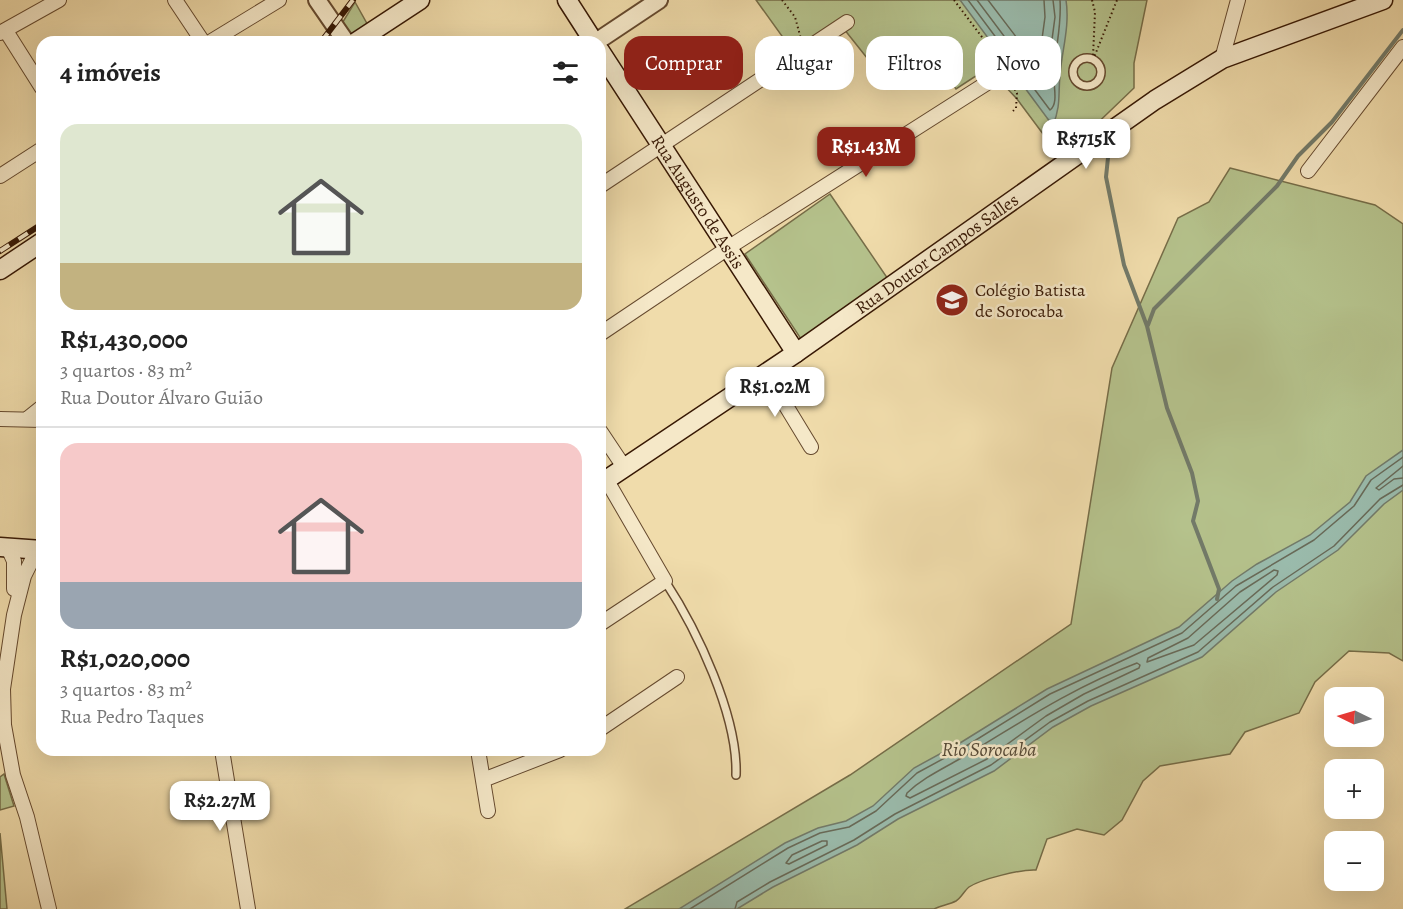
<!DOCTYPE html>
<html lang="pt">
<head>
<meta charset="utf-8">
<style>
  :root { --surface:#fff; --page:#f2f2f2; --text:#222; --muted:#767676; --line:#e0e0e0; --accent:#8f2418 }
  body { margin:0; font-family:Alegreya,serif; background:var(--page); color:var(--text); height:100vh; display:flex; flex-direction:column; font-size:22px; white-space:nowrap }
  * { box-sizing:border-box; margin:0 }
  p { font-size:20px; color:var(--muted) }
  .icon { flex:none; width:33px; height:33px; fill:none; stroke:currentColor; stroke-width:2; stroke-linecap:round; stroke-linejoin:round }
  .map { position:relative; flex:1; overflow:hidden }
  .drawer { position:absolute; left:36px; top:36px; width:570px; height:720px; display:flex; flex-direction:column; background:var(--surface); border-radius:18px; box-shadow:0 6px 24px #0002 }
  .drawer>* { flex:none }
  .top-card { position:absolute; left:624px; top:36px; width:570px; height:54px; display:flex; gap:12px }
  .needle { width:39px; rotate:275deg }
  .controls { position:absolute; left:1324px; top:687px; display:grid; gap:12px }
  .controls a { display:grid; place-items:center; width:60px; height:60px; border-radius:12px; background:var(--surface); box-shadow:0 6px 24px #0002; font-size:30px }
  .price { position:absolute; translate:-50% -51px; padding:0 14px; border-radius:12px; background:#fff; color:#222; font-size:20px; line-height:39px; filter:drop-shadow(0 2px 3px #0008) }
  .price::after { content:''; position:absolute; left:50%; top:36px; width:18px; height:14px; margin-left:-9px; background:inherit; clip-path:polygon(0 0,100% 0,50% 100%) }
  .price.active { background:var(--accent); color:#fff }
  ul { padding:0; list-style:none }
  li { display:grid; align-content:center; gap:12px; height:318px; padding:0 24px }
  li+li { border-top:2px solid var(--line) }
  li span { display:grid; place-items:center; height:186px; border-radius:18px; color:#555 }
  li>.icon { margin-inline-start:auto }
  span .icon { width:108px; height:108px; fill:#fffc; stroke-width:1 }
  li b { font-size:26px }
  h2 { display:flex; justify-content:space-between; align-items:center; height:72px; padding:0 24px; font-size:26px }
  .tag { padding:0 21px; border-radius:18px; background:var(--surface); box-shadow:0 6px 24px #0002; font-size:21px; line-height:54px }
  .tag.active { background:var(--accent); color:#fff }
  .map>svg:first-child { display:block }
  .green { fill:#b5c28c; stroke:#766d48; stroke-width:1.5 }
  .water { fill:#9abbac; stroke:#727a69; stroke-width:1.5 }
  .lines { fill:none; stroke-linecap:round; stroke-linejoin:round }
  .shore { stroke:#686a58; stroke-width:1.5 }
  .stream { stroke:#727a69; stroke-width:4 }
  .service-casing { stroke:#65492e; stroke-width:10 }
  .minor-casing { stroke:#65492e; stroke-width:16 }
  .tertiary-casing { stroke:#65492e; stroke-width:20 }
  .secondary-casing { stroke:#371804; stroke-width:21 }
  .path { stroke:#371804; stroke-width:2; stroke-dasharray:1.5 3; stroke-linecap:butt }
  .service { stroke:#f5e8c8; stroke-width:7 }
  .minor { stroke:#f5e8c8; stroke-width:14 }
  .tertiary { stroke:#f5e8c8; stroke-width:16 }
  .secondary { stroke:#f5e8c8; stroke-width:18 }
  .rail-casing { stroke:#371804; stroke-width:6 }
  .rail { stroke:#f5e8c8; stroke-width:4; stroke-dasharray:11; stroke-linecap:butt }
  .labels { text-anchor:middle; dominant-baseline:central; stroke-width:5; stroke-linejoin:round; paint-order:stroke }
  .street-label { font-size:18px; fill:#371804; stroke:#f5e8c8 }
  .poi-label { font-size:18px; fill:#371804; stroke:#f5e8c8; text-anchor:start }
  .water-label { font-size:20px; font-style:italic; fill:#554936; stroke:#f5e8c8 }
</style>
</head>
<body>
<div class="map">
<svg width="1403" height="909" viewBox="0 0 1403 909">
  <rect width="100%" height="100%" fill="#f0dcab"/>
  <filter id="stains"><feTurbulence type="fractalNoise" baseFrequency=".00333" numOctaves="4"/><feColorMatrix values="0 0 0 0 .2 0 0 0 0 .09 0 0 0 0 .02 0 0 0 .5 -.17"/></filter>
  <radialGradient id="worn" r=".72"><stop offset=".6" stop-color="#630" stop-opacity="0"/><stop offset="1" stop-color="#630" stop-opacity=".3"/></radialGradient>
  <path class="green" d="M756,0H1147L1134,63V88L1061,158L1017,99L988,68L956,89L925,45L879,73L840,24L792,50Z
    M355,2L370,29L349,38L341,25Z
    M1230,168L1375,205L1403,224V661L1389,653L1349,651L1315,682L1299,713L1245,732L1230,754L1160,766L1143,781L1122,820L1104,835L1077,829L1047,839L1036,870C1022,869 981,879 969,887C964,891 961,898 956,901C950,904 941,906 934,909H625L850,775L1071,624L1112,368L1178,218L1209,202Z
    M830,194L888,279L801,339L745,254Z
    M4,774L14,806L0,810V777Z
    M0,833L7,909H0Z"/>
  <path class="water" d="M960,0H1066C1070,26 1062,50 1060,75C1058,97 1061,104 1053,126Z
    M1403,450V490L1384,504L1338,550L1276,592L1202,657L1091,706L1053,727L994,771L898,819L857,845L773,887L737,909H679L785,843L818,828L846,821L873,806L914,768L960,743L1047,689L1179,627L1232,581L1257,564L1310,535L1350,502L1366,476Z"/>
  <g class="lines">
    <path class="shore" d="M968,0L1050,110C1058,104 1054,89 1054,79C1054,52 1062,28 1060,0
      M977,0L1043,88L1046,85L1055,17L1053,0
      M988,0L1036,63L1039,61L1045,17L1044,0
      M1403,466L1376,488L1379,490L1394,479L1403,478
      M1274,570L1278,571L1277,575L1194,645L1147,662L1148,658L1188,638L1240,592Z
      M1137,663L1140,665L1139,668L1084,694L1046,716L987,759L910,798L906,796L907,793C925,776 947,767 968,754C1024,720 1076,686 1137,663Z
      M822,841H827V845L789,864L786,863L792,855Z
      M690,909L788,848L820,833L849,827L876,811L917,773L963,748L1050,694L1182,633L1236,586L1314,540L1354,506L1371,480L1403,457
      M735,909L737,902L770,882L854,840L895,814L991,765L1050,722L1088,701L1198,652L1273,587L1334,546L1380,499L1403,485"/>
    <path class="stream" d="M1109,148L1106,177L1124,265L1147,326L1167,408L1192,473L1198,501L1193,521L1219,589L1217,599
      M1148,325L1154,309L1277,186L1298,156L1332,122L1403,30"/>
    <defs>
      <path id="service" d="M1073 72a14 14 0 1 1 28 0a14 14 0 1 1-28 0Z
        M665,581C697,630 738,716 736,775"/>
      <path id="minor" d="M175,0L203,42
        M6,31L42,88
        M0,33L59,0
        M210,42L279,0
        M1222,59L1238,0
        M1308,171L1403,47
        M0,176L42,149
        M600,186L847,22
        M600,334L734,244L987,83
        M766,373L811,447
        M0,419L42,420
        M27,419L42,407
        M600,431L624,467
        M8,548L14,561V589
        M37,550L24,576L14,615L3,689L4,725L13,775L27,817L49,909
        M600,624L665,581L606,479
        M600,729L677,677
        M222,750L248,909
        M478,750L488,811
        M483,780L560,750"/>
      <path id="tertiary" d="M317,0L346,42
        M596,42L659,0"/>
      <g id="secondary">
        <path d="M567,0L594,42"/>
        <path d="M356,42L420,0"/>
        <path id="s1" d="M600,51L796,353"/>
        <path d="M0,270L42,242"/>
        <path id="s2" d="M600,484L796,353L1155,100L1222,59L1383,0"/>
        <path d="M0,547L42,550"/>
      </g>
    </defs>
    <use href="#service" class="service-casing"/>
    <use href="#minor" class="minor-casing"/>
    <use href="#tertiary" class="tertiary-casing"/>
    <use href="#secondary" class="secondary-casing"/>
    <path class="path" d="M782,0L795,17L801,39
      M954,0L991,49L1017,93L1016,108L1013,111
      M1092,0L1095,12L1093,57
      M1093,60L1117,0"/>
    <use href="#service" class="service"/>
    <use href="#minor" class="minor"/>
    <use href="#tertiary" class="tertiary"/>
    <use href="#secondary" class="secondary"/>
    <defs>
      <path id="rail" d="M321,42L353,0
        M0,251L42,224"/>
    </defs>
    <use href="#rail" class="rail-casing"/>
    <use href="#rail" class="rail"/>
  </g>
  <defs>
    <symbol id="school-disc" viewBox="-11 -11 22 22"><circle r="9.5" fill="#8f2418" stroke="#f5e8c8"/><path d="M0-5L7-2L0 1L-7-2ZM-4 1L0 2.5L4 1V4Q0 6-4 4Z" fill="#fff"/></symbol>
  </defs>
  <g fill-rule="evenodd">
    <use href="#school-disc" x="933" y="281" width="38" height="38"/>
  </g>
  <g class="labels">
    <g class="street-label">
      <text stroke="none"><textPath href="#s1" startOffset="180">Rua Augusto de Assis</textPath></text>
      <text stroke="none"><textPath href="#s2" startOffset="408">Rua Doutor Campos Salles</textPath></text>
    </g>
    <g class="poi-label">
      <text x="975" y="290">Colégio Batista<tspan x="975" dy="21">de Sorocaba</tspan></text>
    </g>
    <g class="water-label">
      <text x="989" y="749">Rio Sorocaba</text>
    </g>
  </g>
  <rect width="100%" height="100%" filter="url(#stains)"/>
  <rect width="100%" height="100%" fill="url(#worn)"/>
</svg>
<div class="controls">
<a><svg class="needle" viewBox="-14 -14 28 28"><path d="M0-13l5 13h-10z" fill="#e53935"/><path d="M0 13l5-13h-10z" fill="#767676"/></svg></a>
<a>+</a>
<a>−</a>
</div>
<b class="price" style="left:1086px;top:170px">R$715K</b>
<b class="price active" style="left:866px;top:178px">R$1.43M</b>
<b class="price" style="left:775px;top:418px">R$1.02M</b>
<b class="price" style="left:220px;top:832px">R$2.27M</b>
<div class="top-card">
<a class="tag active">Comprar</a>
<a class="tag">Alugar</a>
<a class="tag">Filtros</a>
<a class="tag">Novo</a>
</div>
<section class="drawer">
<h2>4 imóveis<svg class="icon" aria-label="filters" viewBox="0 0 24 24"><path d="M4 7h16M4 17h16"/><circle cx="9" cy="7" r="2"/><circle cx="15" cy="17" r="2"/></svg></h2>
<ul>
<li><span style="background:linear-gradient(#dfe7d0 75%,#c2b280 0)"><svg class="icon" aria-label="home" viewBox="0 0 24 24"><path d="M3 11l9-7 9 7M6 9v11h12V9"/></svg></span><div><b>R$1,430,000</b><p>3 quartos · 83 m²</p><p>Rua Doutor Álvaro Guião</p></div></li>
<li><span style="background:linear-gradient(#f6c9c9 75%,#9aa5b1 0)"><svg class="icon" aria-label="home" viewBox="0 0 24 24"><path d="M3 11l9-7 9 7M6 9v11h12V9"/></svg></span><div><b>R$1,020,000</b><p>3 quartos · 83 m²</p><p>Rua Pedro Taques</p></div></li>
</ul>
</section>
</div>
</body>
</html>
